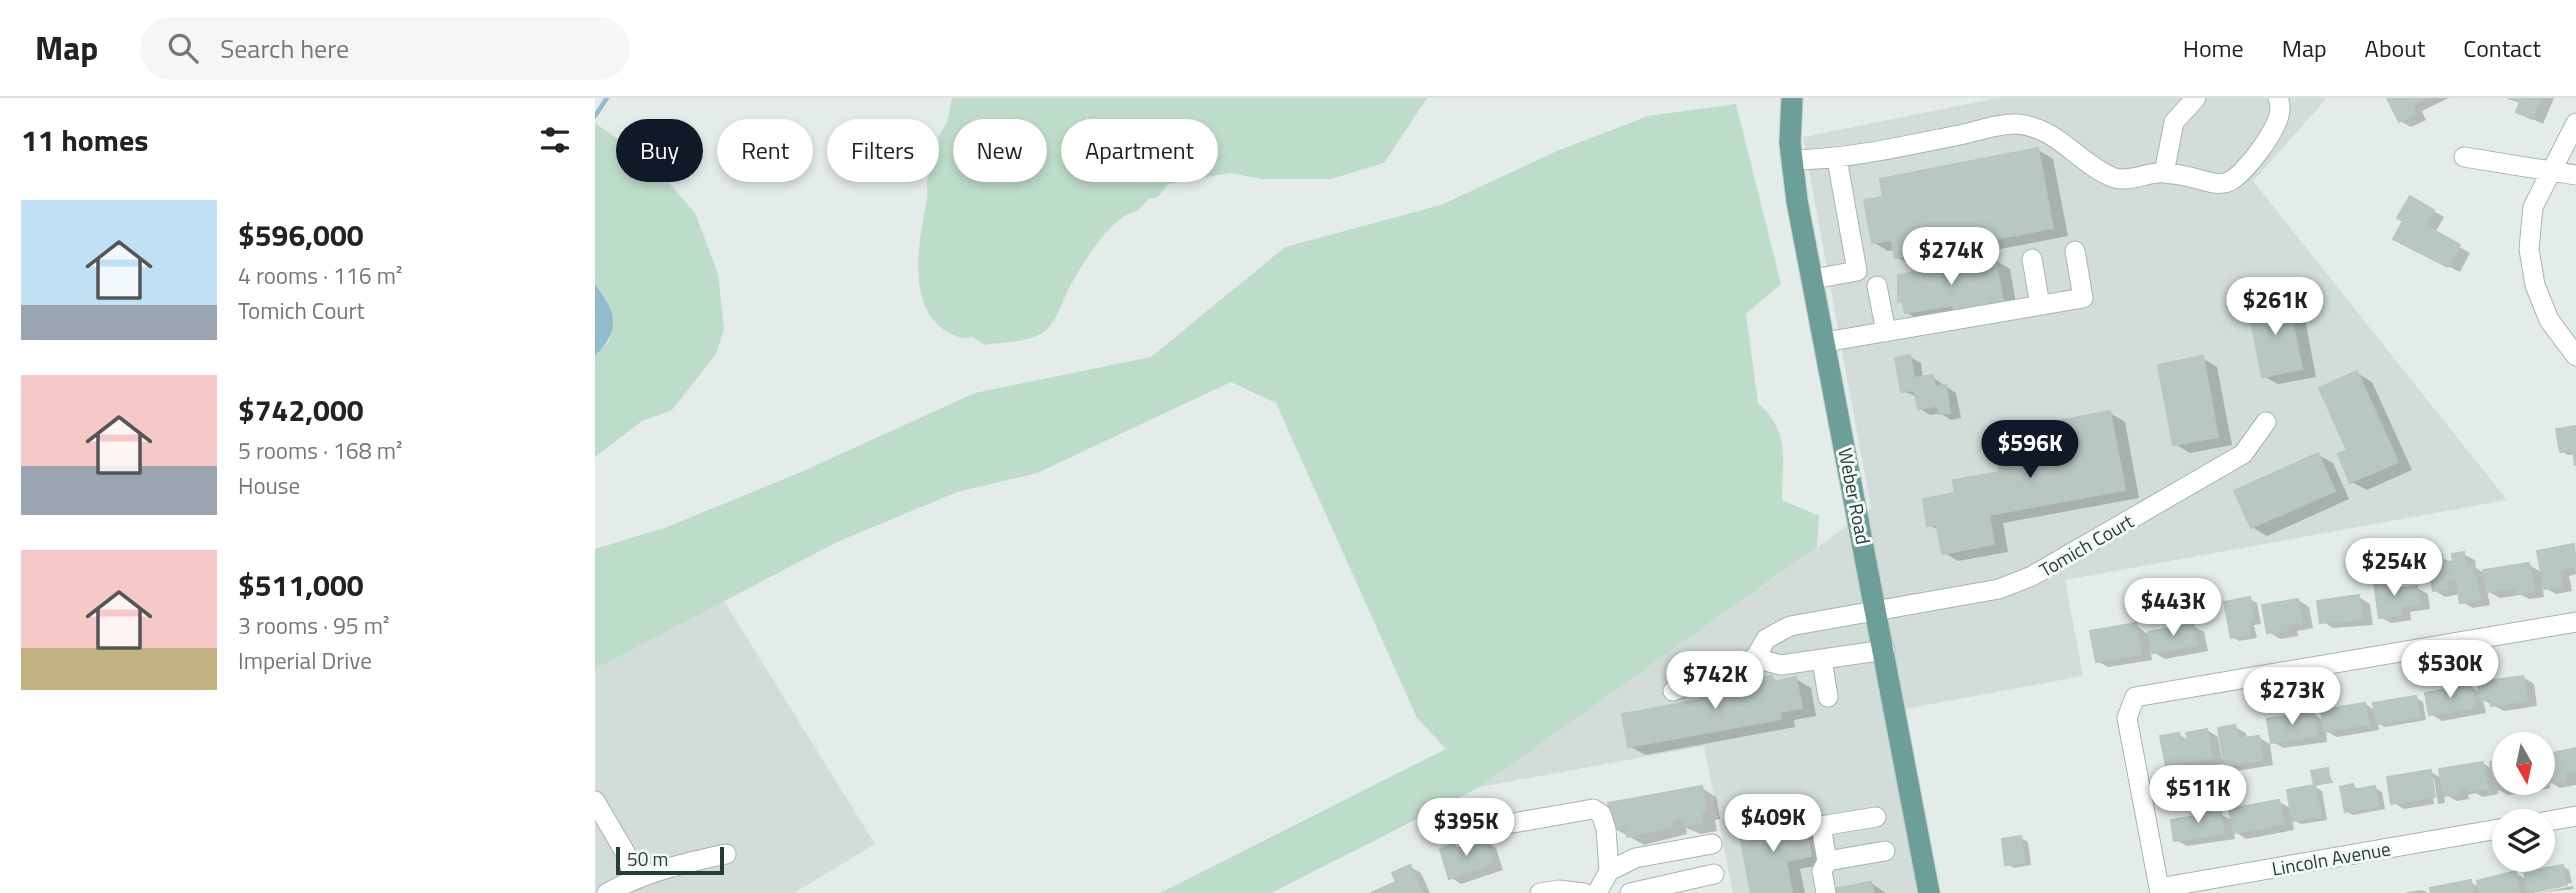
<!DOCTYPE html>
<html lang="en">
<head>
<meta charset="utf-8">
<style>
  :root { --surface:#fff; --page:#f6f6f6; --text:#222; --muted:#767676; --line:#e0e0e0; --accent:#111827 }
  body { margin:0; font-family:"Titillium Web",sans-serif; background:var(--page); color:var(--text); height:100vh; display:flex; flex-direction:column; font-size:26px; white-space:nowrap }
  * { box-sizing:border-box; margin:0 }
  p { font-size:23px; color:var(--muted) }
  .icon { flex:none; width:38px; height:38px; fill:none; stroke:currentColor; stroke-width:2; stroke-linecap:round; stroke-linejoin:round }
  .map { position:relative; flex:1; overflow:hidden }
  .panel { display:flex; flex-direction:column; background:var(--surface); width:595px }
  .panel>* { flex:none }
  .guide { position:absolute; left:21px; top:21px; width:665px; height:63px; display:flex; gap:14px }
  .needle { width:46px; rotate:171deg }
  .tools { position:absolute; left:1897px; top:634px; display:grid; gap:14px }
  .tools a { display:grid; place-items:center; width:63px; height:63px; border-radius:50%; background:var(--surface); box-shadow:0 4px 10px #0003; font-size:35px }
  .scale { position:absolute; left:21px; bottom:18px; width:108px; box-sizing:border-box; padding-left:7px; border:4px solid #243d39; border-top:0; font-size:19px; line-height:24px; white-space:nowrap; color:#243d39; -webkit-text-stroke:5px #f4f9f7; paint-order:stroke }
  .price { position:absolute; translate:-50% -60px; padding:0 16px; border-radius:24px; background:#fff; color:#222; font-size:23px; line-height:46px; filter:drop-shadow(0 2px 4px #0008) }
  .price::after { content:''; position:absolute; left:50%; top:42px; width:21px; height:16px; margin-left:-10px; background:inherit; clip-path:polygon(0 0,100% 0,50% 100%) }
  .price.selected { background:var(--accent); color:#fff }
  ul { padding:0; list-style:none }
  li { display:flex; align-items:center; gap:21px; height:175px; padding:0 21px }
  li span { display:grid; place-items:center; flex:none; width:196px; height:140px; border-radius:0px; color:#555 }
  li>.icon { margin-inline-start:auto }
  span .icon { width:84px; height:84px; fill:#fffc; stroke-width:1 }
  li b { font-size:30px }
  h2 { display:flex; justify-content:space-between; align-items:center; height:84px; padding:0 21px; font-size:30px }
  .pill { padding:0 24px; border-radius:32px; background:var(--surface); box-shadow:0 4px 10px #0003; font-size:24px; line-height:63px }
  .pill.selected { background:var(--accent); color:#fff }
  header { display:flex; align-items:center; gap:42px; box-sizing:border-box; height:98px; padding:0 35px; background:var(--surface); border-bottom:2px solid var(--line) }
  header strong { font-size:33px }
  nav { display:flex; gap:38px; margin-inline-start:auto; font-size:24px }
  .search { width:490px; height:63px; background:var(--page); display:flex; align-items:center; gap:18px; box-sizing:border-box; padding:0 24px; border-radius:38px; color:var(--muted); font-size:26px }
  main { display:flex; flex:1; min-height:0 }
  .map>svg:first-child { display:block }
  .built { fill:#d2dcd9 }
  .green { fill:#bedcca }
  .water { fill:#90bccd }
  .shadow { fill:#0003 }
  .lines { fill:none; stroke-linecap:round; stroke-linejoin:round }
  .stream { stroke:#90bccd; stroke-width:4.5 }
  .building { fill:#b9c7c3; stroke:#b7c6c1; stroke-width:2 }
  .minor-casing { stroke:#a7b4b1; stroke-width:21 }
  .major-casing { stroke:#c2c9c8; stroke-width:23 }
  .minor { stroke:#fff; stroke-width:19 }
  .major { stroke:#6b9f98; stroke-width:21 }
  .labels { text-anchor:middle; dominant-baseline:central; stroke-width:6; stroke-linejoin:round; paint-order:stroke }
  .street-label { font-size:19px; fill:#243d39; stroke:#f4f9f7 }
</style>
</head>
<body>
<header>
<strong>Map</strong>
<div class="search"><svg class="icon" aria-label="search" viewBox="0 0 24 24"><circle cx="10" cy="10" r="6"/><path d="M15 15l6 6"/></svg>Search here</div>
<nav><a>Home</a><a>Map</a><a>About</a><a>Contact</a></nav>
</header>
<main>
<section class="panel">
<h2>11 homes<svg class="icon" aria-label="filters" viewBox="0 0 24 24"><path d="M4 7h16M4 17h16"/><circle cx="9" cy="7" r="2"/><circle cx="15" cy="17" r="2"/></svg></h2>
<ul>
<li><span style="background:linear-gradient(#bfe0f5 75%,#9aa5b1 0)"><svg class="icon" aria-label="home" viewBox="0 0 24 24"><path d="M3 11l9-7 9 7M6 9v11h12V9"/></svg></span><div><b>$596,000</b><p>4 rooms · 116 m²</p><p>Tomich Court</p></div></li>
<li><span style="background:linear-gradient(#f6c9c9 65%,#9aa5b1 0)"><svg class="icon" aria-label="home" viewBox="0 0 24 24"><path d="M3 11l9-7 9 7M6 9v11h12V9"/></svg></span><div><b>$742,000</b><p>5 rooms · 168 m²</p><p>House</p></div></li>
<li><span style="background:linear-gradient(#f6c9c9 70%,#c2b280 0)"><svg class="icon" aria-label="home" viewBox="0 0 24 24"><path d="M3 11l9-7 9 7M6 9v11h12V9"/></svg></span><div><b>$511,000</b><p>3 rooms · 95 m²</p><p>Imperial Drive</p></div></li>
</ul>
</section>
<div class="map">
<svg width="1981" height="795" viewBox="0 0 1981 795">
  <rect width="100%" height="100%" fill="#e4ecea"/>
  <path class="built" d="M1402,0H1732L1658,83L1912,402L1470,482L1488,578L1298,613L1332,795H1138L1109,648L885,689L1276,411L1208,39Z
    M129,503L280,746L199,795H0V571Z"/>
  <path class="green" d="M357,0H832L789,65L736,81H667L635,75L573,86L563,99L553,101L543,113C517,116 488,165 475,188C468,201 463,220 452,231C438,245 407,244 389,247L378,239C367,241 362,239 353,234C309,210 325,139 332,100C333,94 331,86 333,79C339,60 347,61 343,39L352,24Z
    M1141,6L1186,186L1151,216L1163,305C1196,335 1187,361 1187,402L1224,418L1222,449L885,689L676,795H565L851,651L822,620L681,305L636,284L442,375L362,394L242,444L0,571V451L72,429L206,374L380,295L556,259L690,149L846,107L962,53L1053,18Z
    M0,25L58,66L100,115L123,176L129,231L121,256L77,312L47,323L0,359V258L15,242L12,202L0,186Z"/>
  <path class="water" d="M0,186C21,214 27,231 0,258Z"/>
  <path class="shadow" d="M1794,0H1854L1827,13L1831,22L1816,29L1805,23Z
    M1913,0H1959L1948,26L1923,14L1926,5Z
    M1443,52L1458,61L1473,138L1317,168L1302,159L1300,152L1293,153L1278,144L1290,100Z
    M1816,100L1849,119L1840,135L1875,155L1865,174L1811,147V123Z
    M1400,162L1415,171L1422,211L1326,223L1311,214L1310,206L1305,203Z
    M1693,201L1708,210L1721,279L1683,286L1668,278Z
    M1315,259L1326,265L1328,281L1337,279L1361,295L1366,320L1356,322L1345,315L1335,317L1324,310L1322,299L1308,293Z
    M1607,260L1622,269L1637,347L1595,355L1580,346Z
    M1762,275L1777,284L1817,372L1772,392L1757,384L1754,353Z
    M1515,315L1530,324L1544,400L1408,425L1413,454L1363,463L1348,454L1345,433L1334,427L1362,397L1407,375L1452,343Z
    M1981,330V359V356L1973,357L1966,353Z
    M1723,357L1738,365L1754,401L1672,438L1657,429Z
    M1979,448L1981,476L1974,478L1977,493L1961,496L1947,488L1949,499L1934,501L1926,497L1905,500L1892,493L1895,507L1878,510L1867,504L1865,496L1850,499L1839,492L1846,459L1857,465L1868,456L1880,462L1881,470L1891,476L1934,467L1948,475Z
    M1799,483L1811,492L1822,490L1833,496L1835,511L1815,514L1816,522L1796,525L1785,519Z
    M1764,499L1775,506L1778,527L1738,530L1727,523Z
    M1655,501L1662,505L1666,526L1659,527L1662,540L1644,543L1637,539Z
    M1703,502L1714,509L1718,530L1702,533L1703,538L1685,541L1674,534Z
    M1541,527L1552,536L1598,528L1609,534L1613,553L1570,561L1555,552L1557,562L1513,569L1502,563Z
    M1176,579L1184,584L1201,581L1216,590L1221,618L1199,622L1200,629L1050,657L1035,648L1107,603Z
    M1928,579L1939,586L1942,608L1909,613L1888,602L1891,615L1847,623L1836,616L1876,589L1886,595Z
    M1821,600L1828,604L1831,622L1790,629L1783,625L1784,632L1742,639L1731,633L1732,644L1688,650L1677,643L1718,616L1729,623L1770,606L1781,613Z
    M1640,629L1651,635L1652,641L1663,639L1675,646L1678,667L1642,673L1631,665L1584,674L1572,667L1584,637L1595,643L1612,632L1623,639L1627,661H1630Z
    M1981,652V687L1965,690L1954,683L1955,690L1939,693L1927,686L1929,695L1913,697L1902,691L1903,696L1888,699L1881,695L1873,697L1874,701L1862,703L1849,696L1850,705L1843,706L1839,680H1835L1839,706L1809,711L1798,704L1836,674L1848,681L1888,665L1898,672L1897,665L1909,663V684H1948V663L1951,665Z
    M1732,672L1738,685L1721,686Z
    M1758,688L1765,692L1780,690L1787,694L1790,711L1758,717L1751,713Z
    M1720,689L1727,693L1732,722L1706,726L1697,721L1699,732L1651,741L1639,733L1640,741L1592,748L1581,742L1613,712L1638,722L1684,704L1697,711Z
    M1107,690L1121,699L1125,721L1120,722L1122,733L1106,736L1091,730L1092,736L1049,747L1019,730Z
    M1208,722L1223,731L1230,766L1205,771L1210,795H1157Z
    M1426,740L1433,744L1436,767L1419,770L1412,766Z
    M890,743L901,750L908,772L866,786L855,779L859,748L865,752Z
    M1967,768L1974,772L1977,785L1939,792V795H1838L1875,784L1884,789L1920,775L1932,782Z
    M815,769L826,775L835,795H780L803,785Z
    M1276,785L1291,795H1240Z
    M1978,788V791L1942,795Z
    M1827,792L1833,795H1812V794Z"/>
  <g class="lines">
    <path class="stream" d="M0,18L12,0"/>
  </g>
  <path class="building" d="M1792,0H1830L1817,7L1821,16L1804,24Z
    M1913,0H1946L1937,21L1921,14L1925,4Z
    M1443,50L1458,130L1300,160L1297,142L1277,145L1269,102L1288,99L1285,81Z
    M1815,98L1839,112L1830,127L1865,147L1853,169L1798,141L1808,123L1802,120Z
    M1400,160L1408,203L1359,212L1358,207L1310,215L1307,203L1303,204V177Z
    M1693,200L1707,271L1667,279L1653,207Z
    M1315,257L1319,280L1338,277L1340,289L1351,287L1355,315L1344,316L1342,308L1323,311L1319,292L1306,294L1300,260Z
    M1608,258L1623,339L1578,347L1563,267Z
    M1762,273L1803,364L1755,385L1743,356L1752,352L1724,290Z
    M1515,313L1530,392L1394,417L1399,446L1347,456L1342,427L1332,428L1328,401L1360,395L1358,382L1405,374L1400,350L1450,341L1448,326Z
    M1981,328V367H1980L1978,352L1965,354L1961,331Z
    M1723,355L1740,393L1656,430L1639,393Z
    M1979,446L1981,469L1964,472L1967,488L1949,491L1942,453Z
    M1869,454L1871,468L1878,467L1885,502L1865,505L1861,481L1851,483L1853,491L1838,493L1832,460L1847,457L1848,465L1858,463L1857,456Z
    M1934,465L1939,493L1921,496L1920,490L1892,494L1888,472Z
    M1800,481L1801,491L1822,488L1825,506L1804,509L1806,517L1784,520L1779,484Z
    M1764,497L1767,521L1725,525L1722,503Z
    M1655,499L1659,522L1653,523L1655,536L1636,540L1629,504Z
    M1703,501L1707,524L1692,527L1693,532L1672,535L1667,507Z
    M1541,525L1546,556L1501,564L1495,533Z
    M1598,526L1602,547L1557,555L1553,534Z
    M1177,578V584L1201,579L1207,610L1185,614L1186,621L1033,649L1027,616L1105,602L1103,591Z
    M1928,578L1932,603L1896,608L1895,601L1885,602L1883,584Z
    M1876,587L1880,610L1834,617L1830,595Z
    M1821,598L1825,619L1782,626L1778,605Z
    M1770,605L1774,626L1729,634L1726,612Z
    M1719,614L1722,638L1676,645L1672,621Z
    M1640,627L1643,641L1664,638L1668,662L1630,668L1623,630Z
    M1612,631L1617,659L1571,668L1565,638L1584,635L1586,644L1593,642L1591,635Z
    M1981,650V673L1970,675L1971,681L1953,685L1948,657Z
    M1909,661V684H1917L1918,689L1900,692L1895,664Z
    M1888,664L1893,690L1875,693L1874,689L1863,691L1864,696L1849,698L1844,671Z
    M1733,670L1735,684L1719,687L1716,673Z
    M1836,672L1840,699L1796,706L1792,679Z
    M1758,686L1759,692L1780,688L1783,708L1750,714L1745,689Z
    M1720,687L1726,718L1697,723L1692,692Z
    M1107,688L1111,714H1106L1108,725L1089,728L1088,720L1077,722L1078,728L1032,739L1031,729L1018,731L1013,705Z
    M1684,702L1689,726L1639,735L1634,711Z
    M1613,710L1614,715L1626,714L1629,735L1579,743L1576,722L1601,718L1600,712Z
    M1208,720L1216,758L1191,763L1197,795H1156L1144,732Z
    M1426,738L1430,764L1410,767L1407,741Z
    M890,742L898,765L854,781L845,751L859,746L861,751Z
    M815,767L827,795H776L801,784L797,775Z
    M1968,767L1972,787L1933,795L1929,774Z
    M1921,773L1924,795H1884L1882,783Z
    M1876,782L1878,795H1836L1835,790Z
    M1276,784L1279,795H1239L1238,791Z"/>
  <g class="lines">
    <defs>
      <path id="minor" d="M1981,25L1938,109L1934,151L1940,187L1954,222L1981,258
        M1869,59L1981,77
        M1197,62C1252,61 1305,49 1359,38C1378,35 1402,25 1422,26C1462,29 1483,65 1517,79C1532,86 1554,73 1570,75C1628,80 1625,107 1668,48C1677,34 1690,16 1683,0
        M1569,75L1579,24L1601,0
        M1437,161L1445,207
        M1218,181L1262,173L1242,61
        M1282,188L1291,234
        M1230,244L1488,200L1480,153
        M1290,552L1186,567L1160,560L1171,541L1195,528L1404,491L1437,478L1648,356L1671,324
        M1227,562L1233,599
        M1078,593L1160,560
        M0,703L31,756L39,780
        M1948,724L1981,718
        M918,725L998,711L1006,716L1011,731L1014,773
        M1232,763L1290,753
        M1564,790L1909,730
        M12,795C50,774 89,765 131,756
        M945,795L964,792L989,795
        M1002,795L1014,773L1040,760L1117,746
        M1035,795L1119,776
        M1231,795L1227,773L1232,763L1226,728L1281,719
        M1565,795L1532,620L1540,599L1981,524"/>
      <path id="major" d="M1197,0L1195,45L1202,103L1334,795"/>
    </defs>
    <use href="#minor" class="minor-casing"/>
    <use href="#major" class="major-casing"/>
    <use href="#minor" class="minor"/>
    <use href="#major" class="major"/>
  </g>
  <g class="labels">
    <g class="street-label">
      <text transform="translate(1260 398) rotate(79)">Weber Road</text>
      <text transform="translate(1491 447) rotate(-30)">Tomich Court</text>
      <text transform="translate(1736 760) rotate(-10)">Lincoln Avenue</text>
    </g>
  </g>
</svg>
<div class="tools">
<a><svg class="needle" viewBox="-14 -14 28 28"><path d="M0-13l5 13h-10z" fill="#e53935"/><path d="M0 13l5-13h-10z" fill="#767676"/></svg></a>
<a><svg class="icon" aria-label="layers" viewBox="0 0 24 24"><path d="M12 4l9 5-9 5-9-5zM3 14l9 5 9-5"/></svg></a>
</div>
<div class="scale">50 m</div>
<b class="price" style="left:1356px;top:189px">$274K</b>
<b class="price" style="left:1680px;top:239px">$261K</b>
<b class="price selected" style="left:1435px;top:382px">$596K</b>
<b class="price" style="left:1799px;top:500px">$254K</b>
<b class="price" style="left:1578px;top:540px">$443K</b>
<b class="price" style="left:1855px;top:602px">$530K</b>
<b class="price" style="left:1120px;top:613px">$742K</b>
<b class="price" style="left:1697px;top:629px">$273K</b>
<b class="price" style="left:1603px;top:727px">$511K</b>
<b class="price" style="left:1178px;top:756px">$409K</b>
<b class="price" style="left:871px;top:760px">$395K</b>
<div class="guide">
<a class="pill selected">Buy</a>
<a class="pill">Rent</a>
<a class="pill">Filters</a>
<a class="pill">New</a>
<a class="pill">Apartment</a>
</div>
</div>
</main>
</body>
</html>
